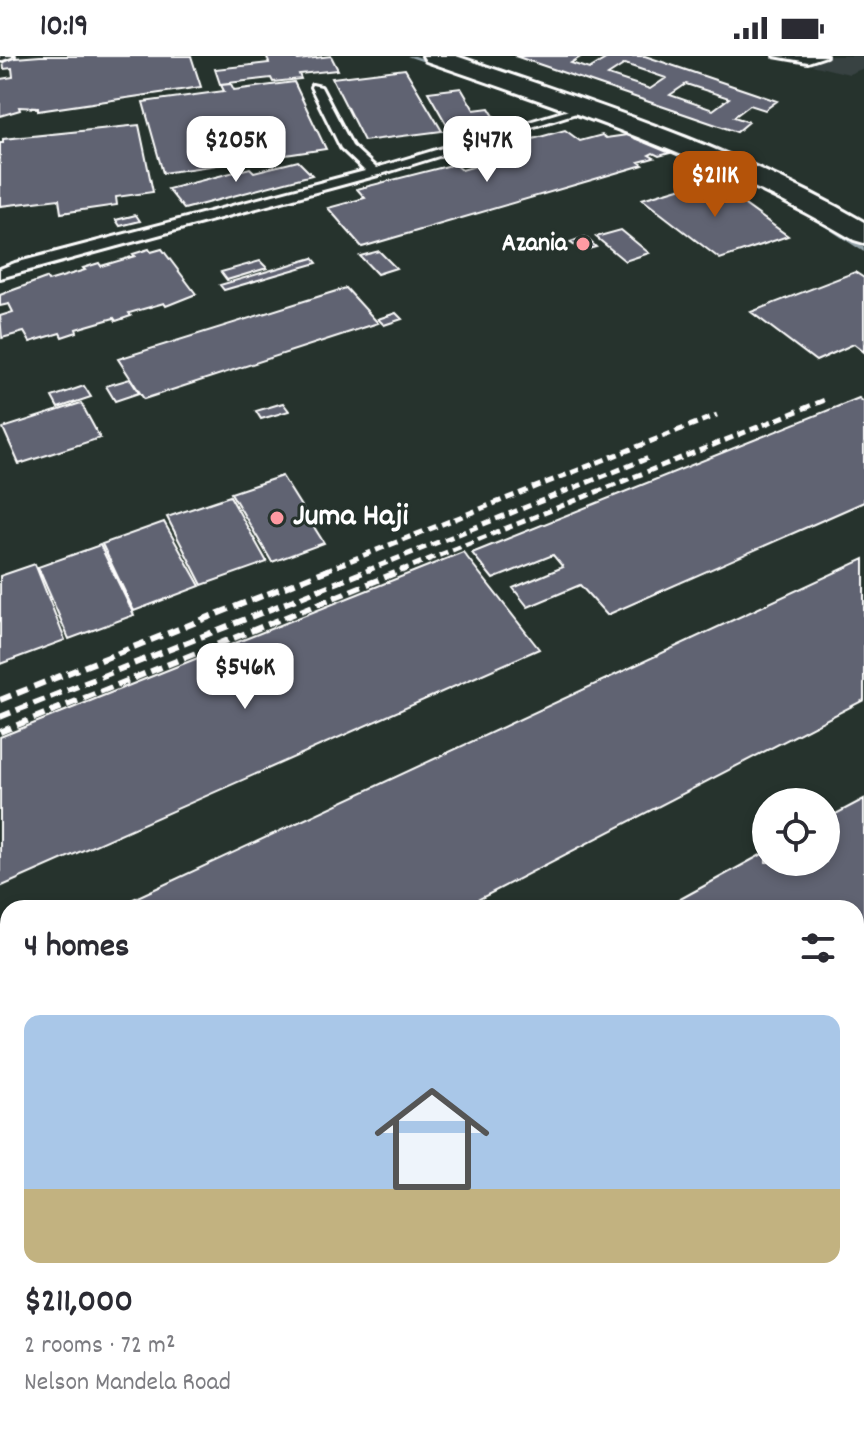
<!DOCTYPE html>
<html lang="en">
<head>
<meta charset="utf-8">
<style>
  :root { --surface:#fff; --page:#f7f7f7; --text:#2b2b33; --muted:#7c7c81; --line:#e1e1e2; --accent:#b45309 }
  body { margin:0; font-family:Dekko,sans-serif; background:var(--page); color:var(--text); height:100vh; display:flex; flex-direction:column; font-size:30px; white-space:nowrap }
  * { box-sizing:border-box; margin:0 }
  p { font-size:26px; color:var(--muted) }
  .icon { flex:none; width:44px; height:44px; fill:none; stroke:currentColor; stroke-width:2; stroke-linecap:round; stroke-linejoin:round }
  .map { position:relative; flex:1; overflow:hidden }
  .sheet { position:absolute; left:0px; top:844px; width:864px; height:536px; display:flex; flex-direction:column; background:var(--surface); border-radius:24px 24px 0 0; box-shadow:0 4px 12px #0003 }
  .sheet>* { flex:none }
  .controls { position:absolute; left:752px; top:732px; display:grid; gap:16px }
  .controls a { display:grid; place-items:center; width:88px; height:88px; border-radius:50%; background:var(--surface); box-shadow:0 4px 12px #0003; font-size:40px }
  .price { position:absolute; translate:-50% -68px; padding:0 18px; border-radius:16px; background:#fff; color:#222; font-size:26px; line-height:52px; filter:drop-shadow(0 2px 4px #0008) }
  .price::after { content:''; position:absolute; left:50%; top:48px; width:24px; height:18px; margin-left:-12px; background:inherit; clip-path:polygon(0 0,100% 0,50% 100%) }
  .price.current { background:var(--accent); color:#fff }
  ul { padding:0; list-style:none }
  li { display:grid; align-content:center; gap:16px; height:424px; padding:0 24px }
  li+li { border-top:2px solid var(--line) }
  li span { display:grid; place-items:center; height:248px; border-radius:16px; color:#555 }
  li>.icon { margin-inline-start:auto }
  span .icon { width:144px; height:144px; fill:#fffc; stroke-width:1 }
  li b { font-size:34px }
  h2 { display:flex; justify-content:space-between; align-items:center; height:96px; padding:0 24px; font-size:34px }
  .status { display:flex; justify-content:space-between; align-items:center; height:56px; padding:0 40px; background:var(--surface); direction:ltr }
  .status svg { height:22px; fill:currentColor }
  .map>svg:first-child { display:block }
  .built { fill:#384242 }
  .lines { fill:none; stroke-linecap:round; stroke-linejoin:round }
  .stream { fill:#93a3a9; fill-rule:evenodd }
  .building { fill:#616472; stroke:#fff; stroke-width:2; fill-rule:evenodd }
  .lane-casing { stroke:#fff; stroke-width:6 }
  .secondary-casing { stroke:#fff; stroke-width:6 }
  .lane { fill:#26332d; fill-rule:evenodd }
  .secondary { fill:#26332d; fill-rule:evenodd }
  .rail-far1 { stroke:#fff; stroke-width:5; stroke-dasharray:9 5; stroke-linecap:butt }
  .rail { stroke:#fff; stroke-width:6; stroke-dasharray:12 6; stroke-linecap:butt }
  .poi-dot { fill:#ff9aa2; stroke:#26332d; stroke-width:3 }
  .labels { text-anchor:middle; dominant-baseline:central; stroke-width:6; stroke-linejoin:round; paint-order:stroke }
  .far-poi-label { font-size:26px; font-weight:bold; fill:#fff; stroke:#26332d; text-anchor:end }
  .poi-label { font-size:32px; font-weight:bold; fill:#fff; stroke:#26332d; text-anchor:start }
</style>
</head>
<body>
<div class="status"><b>10:19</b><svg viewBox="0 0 49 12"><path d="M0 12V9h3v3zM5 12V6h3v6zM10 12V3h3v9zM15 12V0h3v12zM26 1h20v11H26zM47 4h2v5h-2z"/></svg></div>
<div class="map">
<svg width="864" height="1380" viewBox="0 0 864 1380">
  <rect width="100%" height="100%" fill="#26332d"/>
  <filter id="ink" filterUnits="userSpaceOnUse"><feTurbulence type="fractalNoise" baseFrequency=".0125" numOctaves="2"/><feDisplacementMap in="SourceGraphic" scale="16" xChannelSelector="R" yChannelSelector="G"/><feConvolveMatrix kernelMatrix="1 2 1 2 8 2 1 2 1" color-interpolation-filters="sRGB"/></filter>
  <g filter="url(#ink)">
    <path class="built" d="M774,0H864V12L849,18Z"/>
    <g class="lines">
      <path class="stream" d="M407,0H415L490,26L485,27Z
        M810,159H814L864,191V196L810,161Z"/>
    </g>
    <path class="building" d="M40,0H191L201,31L38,55V52L19,51L20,54L0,60V23L13,21L12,12L4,13L3,3Z
      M294,0L298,4L331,0L338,14L299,18L301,23L273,26L271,22L220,28L215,13L269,7L267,1Z
      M515,0H582L571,7L589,13L607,2L601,0H645L777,45L765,54L750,49L734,61L749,66L737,76ZM625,8L666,22L650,33L608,19ZM686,28L729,42L713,54L670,39Z
      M405,13L442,75L364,85L332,22Z
      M294,26L326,93L163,117L143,46L224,35L221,29L231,28L234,34Z
      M461,32L474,54L489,52L497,65L448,71L428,36Z
      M139,69L153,136L116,141L117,149L61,157L59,143L0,150V87H3V83Z
      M565,74L580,85L602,79L606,82L627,79L670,97L659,100L653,97L649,99L654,102L639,106L643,109L362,191L328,152L365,142L357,133L455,108L462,114L497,104L489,97L500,92Z
      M298,105L312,119L184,153L168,133L250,112L254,116Z
      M709,123L788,180L720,203L642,143Z
      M136,159L140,165L120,170L116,164Z
      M621,174L649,197L625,205L596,181Z
      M585,181L596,191L581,195L570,186Z
      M149,193L151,196L162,193L196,238L166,250L164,247L129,257L131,260L116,265L114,262L76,273L77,276L62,281L60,277L30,286L24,276L2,282L0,260L13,256L9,248L0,250V239L5,237L46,222L48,225L85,214L83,212L99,207L101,210L135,200L133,198Z
      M379,195L396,212L377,218L360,200Z
      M313,202L317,207L224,234L220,229Z
      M260,205L267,212L227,224L221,216Z
      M855,216L864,222V296L854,288L816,305L751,256Z
      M346,232L378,267L144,343L118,303Z
      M396,257L402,263L384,269L378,263Z
      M130,323L139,337L115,345L106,330Z
      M84,330L91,341L58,352L52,341Z
      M859,342L864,346V446L607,559L580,529L528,551L513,532L563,511L553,499L493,523L472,497Z
      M81,347L100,382L19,408L3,372Z
      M283,347L289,355L261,363L256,355Z
      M282,420L324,487L272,506L231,437Z
      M230,440L267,506L202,529L167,461Z
      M164,466L200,530L134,555L102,488Z
      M100,489L134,559L69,583L38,511Z
      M463,496L539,593L0,831V681Z
      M864,503V644L462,852H114Z
      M35,508L65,584L0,608V520Z
      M864,743V949L856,954V852H664L766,796V806H826V763Z
      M8,902V1087L0,1092V905Z
      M864,1179V1380H672L667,1372H856V1185Z
      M8,1252V1372H111L114,1380H0V1256Z"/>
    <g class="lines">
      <defs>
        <path id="lane" d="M0,0H14L0,5Z
          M774,0H826L808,6Z
          M312,29L321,31L352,90L376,112L579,51L589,53L378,119L0,222V213L15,207L365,115L341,92L311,31Z
          M864,1020V1046L856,1049V1023Z
          M323,1372H361L357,1380H319Z"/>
        <path id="secondary" d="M423,0H456C596,48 736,92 864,166V187L854,184C719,104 573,56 426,5Z"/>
      </defs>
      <use href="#lane" class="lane-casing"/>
      <use href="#secondary" class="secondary-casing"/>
      <use href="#lane" class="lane"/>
      <use href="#secondary" class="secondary"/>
      <path class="rail-far1" d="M324,515L717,359
        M366,515L651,401
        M400,515L825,344"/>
      <path class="rail" d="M0,644L330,513
        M0,661L371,513
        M0,676L405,513"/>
    </g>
  </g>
  <g class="poi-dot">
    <circle cx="583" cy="188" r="8"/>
    <circle cx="277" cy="462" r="8"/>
  </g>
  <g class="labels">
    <g class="far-poi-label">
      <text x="567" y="188">Azania</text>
    </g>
    <g class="poi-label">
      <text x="293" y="462">Juma Haji</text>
    </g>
  </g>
</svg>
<div class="controls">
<a><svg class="icon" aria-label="locate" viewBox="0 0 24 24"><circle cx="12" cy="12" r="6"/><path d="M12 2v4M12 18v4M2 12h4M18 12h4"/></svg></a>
</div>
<b class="price" style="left:236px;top:128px">$205K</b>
<b class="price" style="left:487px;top:128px">$147K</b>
<b class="price current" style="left:715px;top:163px">$211K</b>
<b class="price" style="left:245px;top:655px">$546K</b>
<section class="sheet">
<h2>4 homes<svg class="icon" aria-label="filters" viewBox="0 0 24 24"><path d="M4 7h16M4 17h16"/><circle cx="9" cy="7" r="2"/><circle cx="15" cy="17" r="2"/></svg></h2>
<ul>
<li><span style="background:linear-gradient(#a9c7e8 70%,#c2b280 0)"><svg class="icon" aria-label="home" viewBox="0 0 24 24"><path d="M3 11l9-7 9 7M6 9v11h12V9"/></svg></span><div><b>$211,000</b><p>2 rooms · 72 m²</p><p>Nelson Mandela Road</p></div></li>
</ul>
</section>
</div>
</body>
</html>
